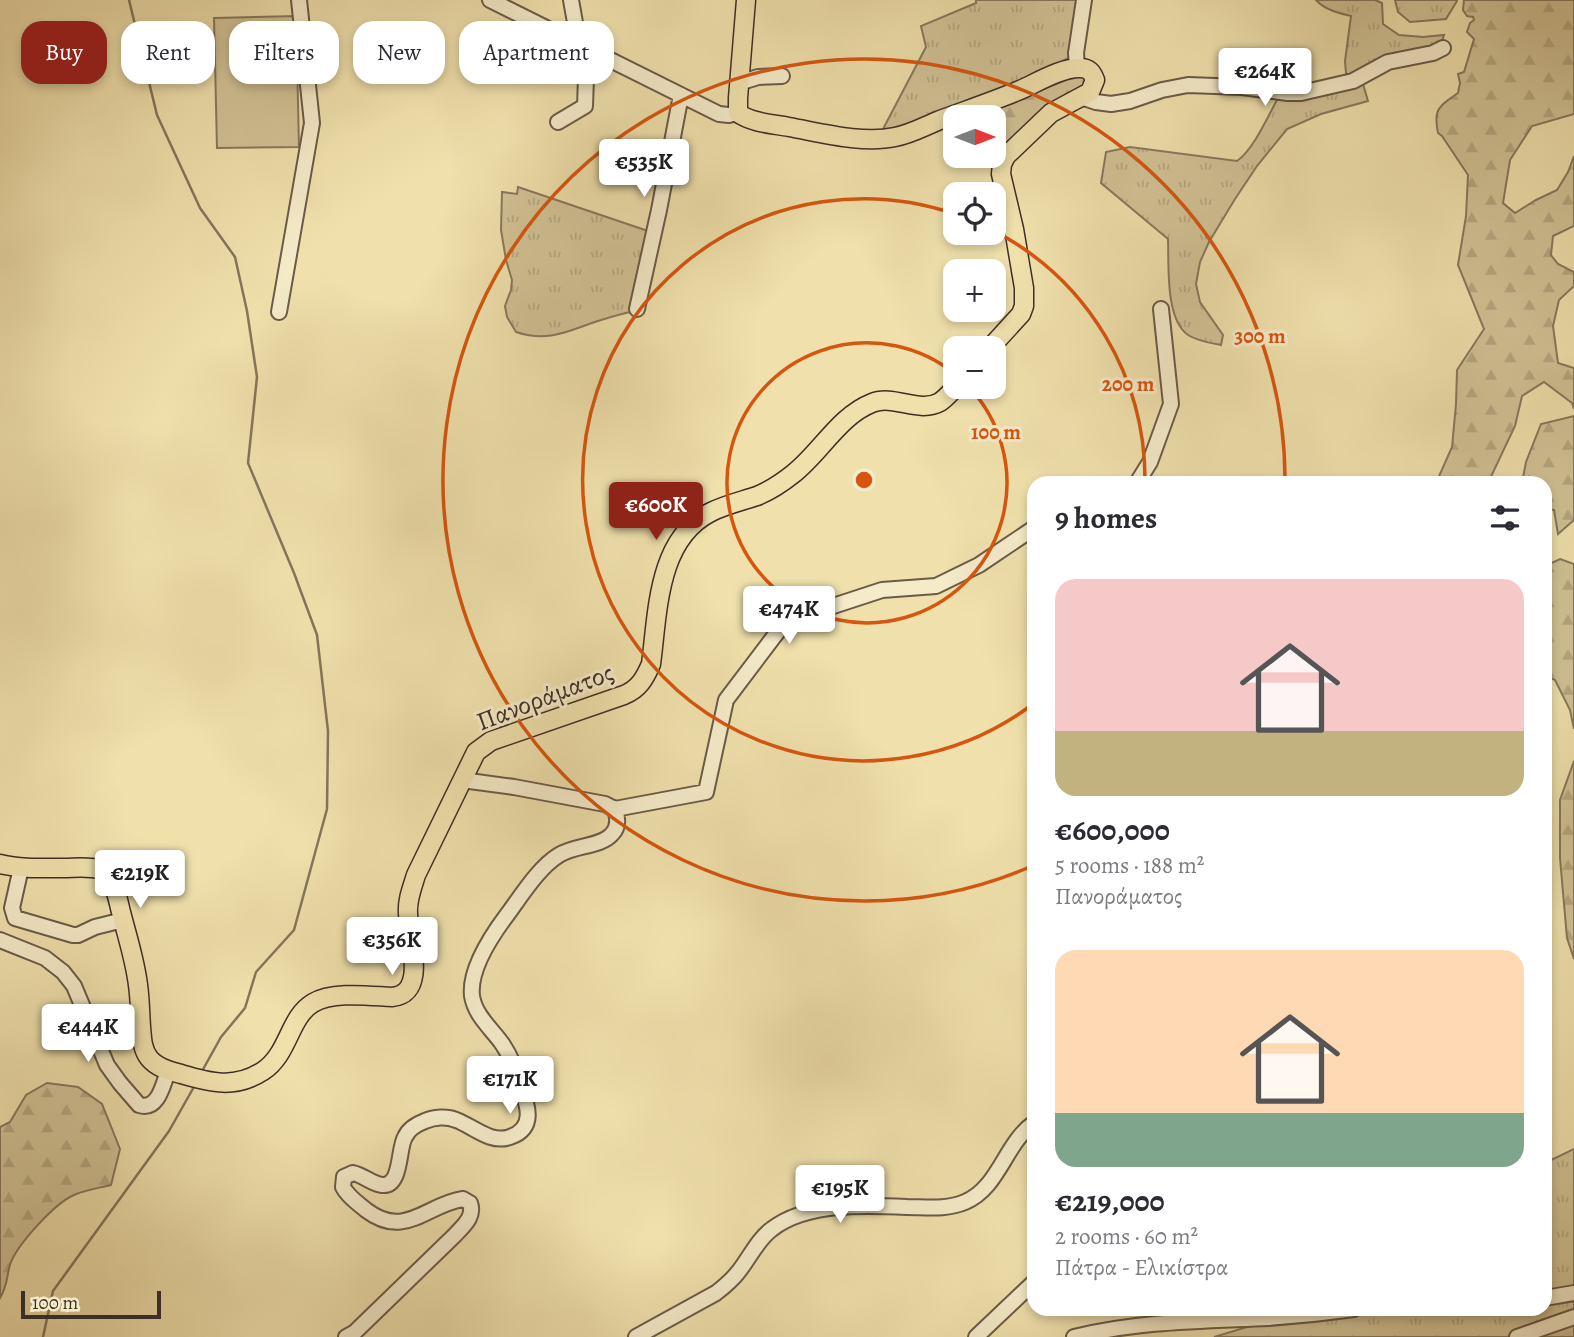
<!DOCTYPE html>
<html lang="en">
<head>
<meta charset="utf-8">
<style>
  :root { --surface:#fff; --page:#f7f7f7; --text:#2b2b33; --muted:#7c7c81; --accent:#8f2418 }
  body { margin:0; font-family:Alegreya,serif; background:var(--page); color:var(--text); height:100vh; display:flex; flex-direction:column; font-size:26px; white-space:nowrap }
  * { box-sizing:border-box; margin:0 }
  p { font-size:23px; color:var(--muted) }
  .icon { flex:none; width:38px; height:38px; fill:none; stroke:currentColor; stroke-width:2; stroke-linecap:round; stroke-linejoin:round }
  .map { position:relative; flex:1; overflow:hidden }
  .details { position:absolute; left:1027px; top:476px; width:525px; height:840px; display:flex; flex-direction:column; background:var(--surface); border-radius:21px; box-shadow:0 4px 10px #0003 }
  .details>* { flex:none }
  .guide { position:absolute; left:21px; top:21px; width:665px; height:63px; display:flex; gap:14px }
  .needle { width:46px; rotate:90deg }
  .fabs { position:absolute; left:943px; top:105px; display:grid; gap:14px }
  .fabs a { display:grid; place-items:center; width:63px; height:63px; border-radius:14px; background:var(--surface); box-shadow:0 4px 10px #0003; font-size:35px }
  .scale { position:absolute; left:21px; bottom:18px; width:140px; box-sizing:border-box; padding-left:7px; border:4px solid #3e2f26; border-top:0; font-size:19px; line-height:24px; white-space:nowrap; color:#3e2f26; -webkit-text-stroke:5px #f5ebc9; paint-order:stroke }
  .price { position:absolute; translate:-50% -60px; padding:0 16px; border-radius:7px; background:#fff; color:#222; font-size:23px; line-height:46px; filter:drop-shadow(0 2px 4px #0008) }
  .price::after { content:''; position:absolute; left:50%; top:42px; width:21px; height:16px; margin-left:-10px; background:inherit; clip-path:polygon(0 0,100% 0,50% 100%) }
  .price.active { background:var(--accent); color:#fff }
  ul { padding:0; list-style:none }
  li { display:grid; align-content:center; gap:14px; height:371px; padding:0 28px }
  li span { display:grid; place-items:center; height:217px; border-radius:21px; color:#555 }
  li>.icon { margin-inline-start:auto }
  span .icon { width:126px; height:126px; fill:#fffc; stroke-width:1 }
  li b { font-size:30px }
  h2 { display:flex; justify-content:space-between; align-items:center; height:84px; padding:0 28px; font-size:30px }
  .chip { padding:0 24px; border-radius:21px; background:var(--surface); box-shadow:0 4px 10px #0003; font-size:24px; line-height:63px }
  .chip.active { background:var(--accent); color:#fff }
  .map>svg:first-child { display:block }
  .grass { fill:url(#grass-tufts); stroke:#88785e; stroke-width:2 }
  .forest { fill:url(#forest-firs); stroke:#88785e; stroke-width:2 }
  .pitch { fill:#d1c295; stroke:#88785e; stroke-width:2 }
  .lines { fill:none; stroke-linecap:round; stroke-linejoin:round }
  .stream { stroke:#84755b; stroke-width:2.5 }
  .minor-casing { stroke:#6a5b48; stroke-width:18 }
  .major-casing { stroke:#3e2f26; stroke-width:21 }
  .minor { stroke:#f5ebc9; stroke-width:14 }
  .major { stroke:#efe0ac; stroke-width:18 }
  .ring { fill:none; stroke:#d7550f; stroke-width:3.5 }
  .labels { text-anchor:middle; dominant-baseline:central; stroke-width:6; stroke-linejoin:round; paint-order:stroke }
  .street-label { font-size:26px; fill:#3e2f26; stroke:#f5ebc9 }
  .centre { fill:#d7550f; stroke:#f5ebc9; stroke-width:3.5 }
  .ring-label { font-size:21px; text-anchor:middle; font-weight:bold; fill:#d7550f; stroke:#f5ebc9; stroke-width:6; stroke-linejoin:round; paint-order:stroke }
</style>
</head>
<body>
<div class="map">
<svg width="1574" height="1337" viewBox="0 0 1574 1337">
  <defs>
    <pattern id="grass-tufts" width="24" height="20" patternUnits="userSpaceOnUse" patternTransform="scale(1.75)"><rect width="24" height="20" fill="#d1c295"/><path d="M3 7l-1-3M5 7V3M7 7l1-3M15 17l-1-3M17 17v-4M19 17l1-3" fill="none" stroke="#b4a780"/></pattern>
    <pattern id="forest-firs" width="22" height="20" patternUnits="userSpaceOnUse" patternTransform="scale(1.75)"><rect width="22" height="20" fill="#d1c295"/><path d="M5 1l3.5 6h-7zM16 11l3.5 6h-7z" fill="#b4a780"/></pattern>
  </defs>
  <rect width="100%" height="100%" fill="#efe0ac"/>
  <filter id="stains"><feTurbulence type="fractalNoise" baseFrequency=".00286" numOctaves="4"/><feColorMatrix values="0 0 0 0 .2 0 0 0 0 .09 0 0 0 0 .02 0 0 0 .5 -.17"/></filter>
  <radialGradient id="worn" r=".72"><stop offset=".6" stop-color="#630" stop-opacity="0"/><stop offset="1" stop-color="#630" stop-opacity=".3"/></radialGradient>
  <path class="grass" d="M976,0H1080L1071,57L1002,89L900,128L882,131L926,47L921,26L976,3Z
    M1316,0H1375L1382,3L1383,24L1399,35L1423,37L1444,35L1441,44L1350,77L1346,73L1345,61L1351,16C1339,13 1325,10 1316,0Z
    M1395,0H1457V1L1446,19L1410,22L1398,12Z
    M1359,80L1363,84L1368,101L1321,114L1287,129L1257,166L1235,199L1209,242L1200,262L1196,284L1200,302L1223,335L1221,345C1210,343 1197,341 1188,335C1165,319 1169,265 1168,239L1101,183L1106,152L1130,147L1237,161C1254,149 1268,116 1278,98Z
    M518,187L648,231L630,312C617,315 604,319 592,323C564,333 546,342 516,332L507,317L505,306L511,290L512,280L506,260L501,230L502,192L517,194Z
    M1574,1149V1337H1214L1307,1309H1545V1163Z"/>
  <path class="forest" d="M1464,0H1574V114L1532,126L1510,160L1503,203L1515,213L1536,200L1557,190L1568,172L1574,156V226L1553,236L1551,255L1558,264L1574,272V286L1559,300L1553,326L1558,363L1574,368V409L1572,403L1544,382L1522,396L1515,426L1488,483H1436L1452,447L1456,404L1457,370L1484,329L1458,265L1466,216L1468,175L1442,136L1438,133C1433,109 1439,106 1458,93L1460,83L1458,74L1464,72L1474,39L1467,32L1470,23L1474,20L1473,17L1467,16L1463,10Z
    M1078,70L1091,80L1000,155L994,147V117H972Z
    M1574,416V520L1558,534L1554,510L1545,509V483H1522L1526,462L1541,424Z
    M1560,559L1574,564V729L1570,710L1555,680L1545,675V566Z
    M1574,761V959L1567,938L1560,858V800Z
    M47,1083L78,1087L102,1104L120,1149L111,1185C99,1188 85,1190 74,1195C55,1203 19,1243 11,1262C6,1275 9,1283 0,1298V1127L10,1122L26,1095Z"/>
  <path class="pitch" d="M296,16L299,147L217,148L214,18Z"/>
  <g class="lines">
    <path class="stream" d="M129,0L157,115L200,208L235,257L247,311L257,377L248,463L294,573L317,635L328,731L327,809L294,930L256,972L245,1008L221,1037L201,1073
      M43,1337L53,1291L169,1131L195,1085"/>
    <defs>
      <path id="minor" d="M490,0L719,114L729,115L738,113
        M571,0L579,45
        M1077,67L1076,53L1084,0
        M739,83L758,77L782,76
        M1081,97L1096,102L1111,104L1130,101L1162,90L1188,85L1242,87L1288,93H1301L1353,81L1388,62L1433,53L1443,48
        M558,122L585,106L587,49
        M637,309L659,210L681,95
        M279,312L312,123L299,0
        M1137,483L1150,462L1171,404L1161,309
        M615,809L706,792L726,700L779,630L821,610L882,590L936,586L979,565L1034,528
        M21,868L12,908L15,918L73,935H78L95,927L123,920
        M0,940L45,958L63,972L74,986L107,1065L120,1083L139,1105C158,1111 163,1085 168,1071
        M1545,1298L1574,1293
        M346,1337L355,1332L455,1235C463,1226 475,1217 470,1203L463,1199C427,1204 405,1240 366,1210C358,1203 348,1197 343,1187L344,1177L353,1173C363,1175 372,1184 382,1185C402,1187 398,1148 405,1137C409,1128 417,1124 425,1121C434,1117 447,1116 456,1120C473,1126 490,1144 510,1137C537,1128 527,1103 520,1084C516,1070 511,1057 503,1045C493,1030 475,1016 472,996C469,970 492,935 507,915C521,896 539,867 559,855C574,845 601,847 612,834C619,827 618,818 615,809L605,804L514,787L462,780
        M636,1337L716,1293C725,1286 733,1279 739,1271C750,1257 758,1239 772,1229C807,1202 866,1205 907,1207C926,1207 946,1210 965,1202C999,1188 1005,1143 1034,1123
        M976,1337L1034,1282
        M1074,1337C1137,1321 1203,1321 1268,1318C1296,1316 1325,1313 1354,1309
        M1517,1337L1574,1317"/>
      <path id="major" d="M746,0L738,98V113C752,123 773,124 789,127C822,133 863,144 895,137C911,134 925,126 940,120C967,110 994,101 1020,90C1036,83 1063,67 1080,68C1089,68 1092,72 1095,80L1090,92L1051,113L1006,156L1002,164L1001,174L1014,229L1024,288V306L1021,314L990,348
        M0,864C21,869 42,868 64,868C75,868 90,866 101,870C104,872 107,874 109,877C116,886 118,901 121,912C127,936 135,960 138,985C140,999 140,1013 141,1027C142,1038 142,1049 149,1058C157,1068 170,1071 181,1074C211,1083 235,1089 263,1071C289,1054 289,1017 313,1003C333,991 370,996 392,997C429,994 408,935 408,913C407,900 412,888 416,875L476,752L491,741L624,695C639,689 645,678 651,664C658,612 657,539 711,512C725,505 742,501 757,496C769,491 783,482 793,474C821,452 839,416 872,403C894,394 919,414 940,402C946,398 951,392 956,387"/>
    </defs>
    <use href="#minor" class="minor-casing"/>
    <use href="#major" class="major-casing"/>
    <use href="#minor" class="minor"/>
    <use href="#major" class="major"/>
  </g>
  <g class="ring">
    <path d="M969 387A140 140 0 1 1 955 374"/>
    <path d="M1033 704A281 281 0 1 1 955 214M996 232A281 281 0 0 1 1145 482"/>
    <path d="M1032 866A421 421 0 1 1 1285 480"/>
  </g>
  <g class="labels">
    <g class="street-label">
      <text transform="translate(545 697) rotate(-21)">Πανοράματος</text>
    </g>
  </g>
  <circle cx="864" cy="480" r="10" class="centre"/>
  <g class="ring-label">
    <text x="1260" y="343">300 m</text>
    <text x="1128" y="391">200 m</text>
    <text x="996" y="439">100 m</text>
  </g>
  <rect width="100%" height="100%" filter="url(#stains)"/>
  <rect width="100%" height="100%" fill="url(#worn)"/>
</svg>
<div class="fabs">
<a><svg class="needle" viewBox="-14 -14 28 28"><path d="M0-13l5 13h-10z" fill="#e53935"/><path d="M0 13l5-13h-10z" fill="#7c7c81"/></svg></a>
<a><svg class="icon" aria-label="locate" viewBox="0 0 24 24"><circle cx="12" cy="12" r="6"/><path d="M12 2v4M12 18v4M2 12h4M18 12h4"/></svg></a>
<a>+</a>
<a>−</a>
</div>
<div class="scale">100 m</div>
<b class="price" style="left:1265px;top:108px">€264K</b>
<b class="price" style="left:644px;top:199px">€535K</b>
<b class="price active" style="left:656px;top:542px">€600K</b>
<b class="price" style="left:789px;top:646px">€474K</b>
<b class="price" style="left:140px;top:910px">€219K</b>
<b class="price" style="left:392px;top:977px">€356K</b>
<b class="price" style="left:88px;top:1064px">€444K</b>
<b class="price" style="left:510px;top:1116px">€171K</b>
<b class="price" style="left:840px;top:1225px">€195K</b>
<div class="guide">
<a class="chip active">Buy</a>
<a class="chip">Rent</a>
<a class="chip">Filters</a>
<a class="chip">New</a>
<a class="chip">Apartment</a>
</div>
<section class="details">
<h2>9 homes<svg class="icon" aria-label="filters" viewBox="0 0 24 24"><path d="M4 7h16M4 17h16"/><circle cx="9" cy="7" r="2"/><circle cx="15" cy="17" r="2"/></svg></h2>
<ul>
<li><span style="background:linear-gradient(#f6c9c9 70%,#c2b280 0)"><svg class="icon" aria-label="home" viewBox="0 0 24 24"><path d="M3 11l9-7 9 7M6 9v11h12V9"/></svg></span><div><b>€600,000</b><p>5 rooms · 188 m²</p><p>Πανοράματος</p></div></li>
<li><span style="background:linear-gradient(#ffd9b3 75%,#7fa58c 0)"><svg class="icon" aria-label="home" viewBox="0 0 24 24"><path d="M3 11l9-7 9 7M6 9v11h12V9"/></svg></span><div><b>€219,000</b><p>2 rooms · 60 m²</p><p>Πάτρα - Ελικίστρα</p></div></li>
</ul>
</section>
</div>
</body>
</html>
